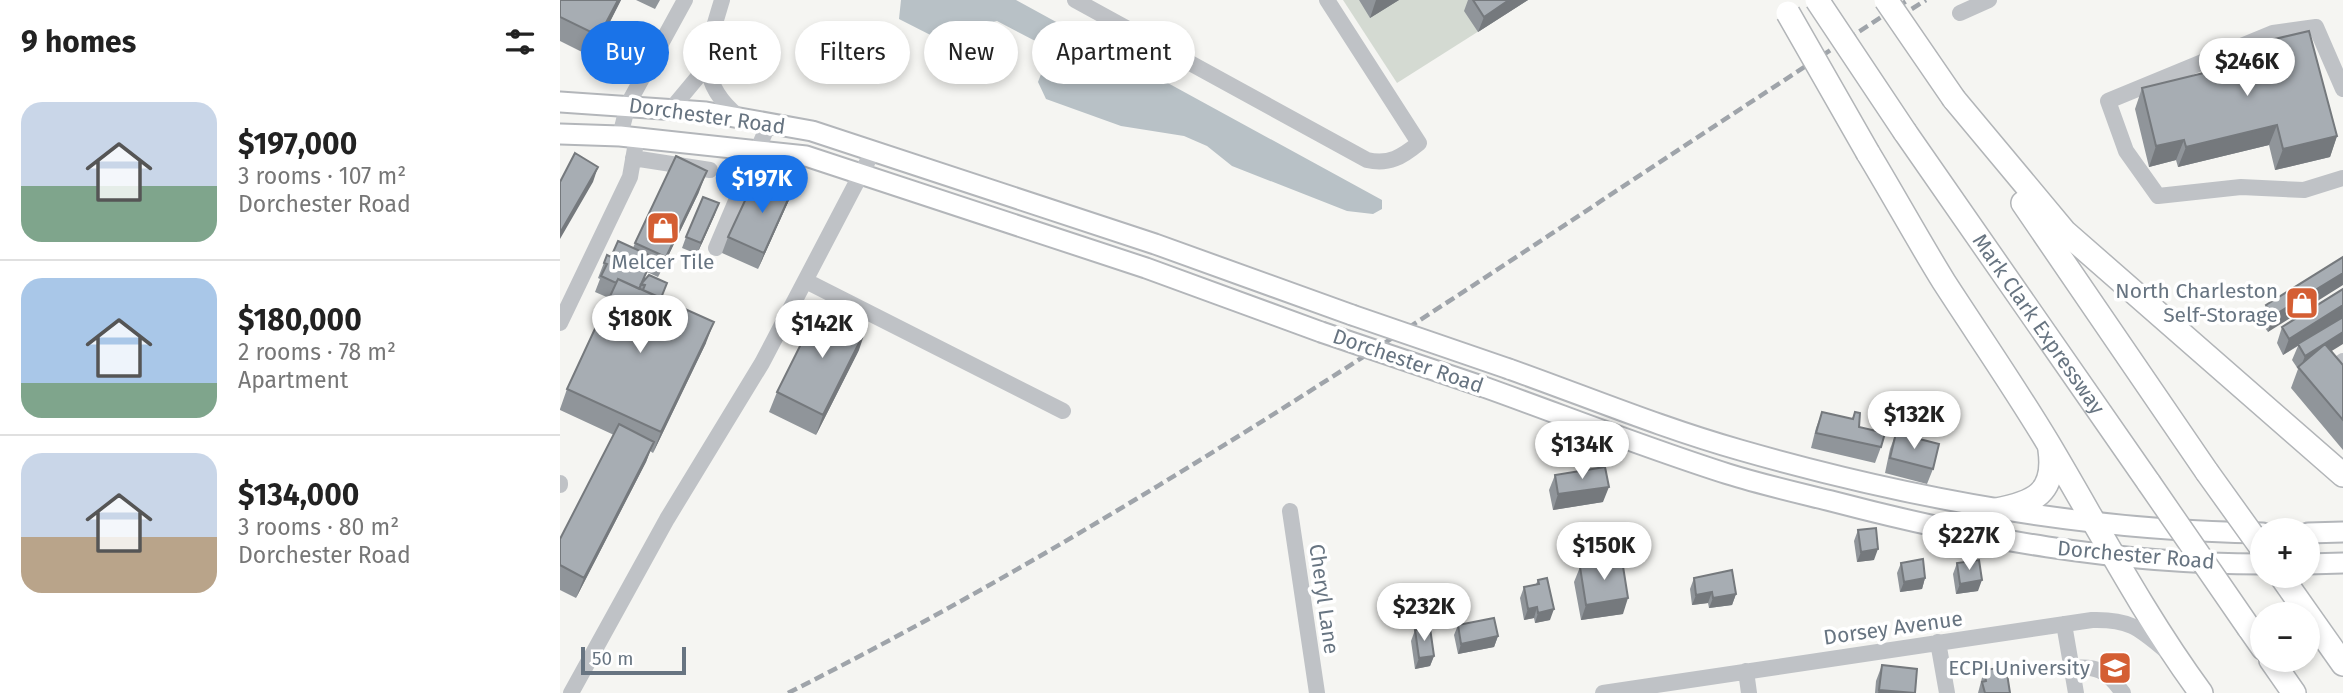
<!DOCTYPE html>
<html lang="en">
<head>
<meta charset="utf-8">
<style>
  :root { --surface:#fff; --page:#f2f2f2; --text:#222; --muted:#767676; --line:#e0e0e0; --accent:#1a73e8 }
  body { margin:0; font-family:"Fira Sans",sans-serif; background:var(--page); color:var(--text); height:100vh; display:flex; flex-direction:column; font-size:26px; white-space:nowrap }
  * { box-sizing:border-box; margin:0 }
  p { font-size:23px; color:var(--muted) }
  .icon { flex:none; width:38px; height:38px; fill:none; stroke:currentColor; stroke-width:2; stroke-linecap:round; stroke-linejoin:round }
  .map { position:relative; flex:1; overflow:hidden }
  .details { display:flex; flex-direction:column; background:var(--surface); width:560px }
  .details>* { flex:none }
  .guide { position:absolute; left:21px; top:21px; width:665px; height:63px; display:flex; gap:14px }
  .controls { position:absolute; left:1690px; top:518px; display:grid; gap:14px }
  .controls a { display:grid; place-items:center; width:70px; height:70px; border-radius:50%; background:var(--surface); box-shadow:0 4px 10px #0003; font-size:35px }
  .scale { position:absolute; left:21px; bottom:18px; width:105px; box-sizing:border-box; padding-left:7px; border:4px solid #677481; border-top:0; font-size:19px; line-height:24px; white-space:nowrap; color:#677481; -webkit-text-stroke:5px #fff; paint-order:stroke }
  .price { position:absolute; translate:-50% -60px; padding:0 16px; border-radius:24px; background:#fff; color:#222; font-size:23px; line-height:46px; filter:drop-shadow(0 2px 4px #0008) }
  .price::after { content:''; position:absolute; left:50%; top:42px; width:21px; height:16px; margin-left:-10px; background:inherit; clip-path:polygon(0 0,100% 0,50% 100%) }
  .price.selected { background:var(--accent); color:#fff }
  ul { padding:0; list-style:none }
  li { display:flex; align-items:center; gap:21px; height:175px; padding:0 21px }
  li+li { border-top:2px solid var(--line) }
  li span { display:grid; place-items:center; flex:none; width:196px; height:140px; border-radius:21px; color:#555 }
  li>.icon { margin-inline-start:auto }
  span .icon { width:84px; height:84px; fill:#fffc; stroke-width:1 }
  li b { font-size:30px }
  h2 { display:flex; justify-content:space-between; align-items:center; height:84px; padding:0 21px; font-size:30px }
  .tag { padding:0 24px; border-radius:32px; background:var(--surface); box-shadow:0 4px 10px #0003; font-size:24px; line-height:63px }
  .tag.selected { background:var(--accent); color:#fff }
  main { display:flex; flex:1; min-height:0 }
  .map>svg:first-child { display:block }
  .green { fill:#d4dad2 }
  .water { fill:#b8c1c6 }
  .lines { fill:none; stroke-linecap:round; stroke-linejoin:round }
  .major-casing { stroke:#b3b6ba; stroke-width:23 }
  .highway-casing { stroke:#b2b5b8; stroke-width:26 }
  .minor { stroke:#bfc2c6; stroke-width:16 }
  .major { stroke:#fff; stroke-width:19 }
  .highway { stroke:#fff; stroke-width:23 }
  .rail { stroke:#9fa4aa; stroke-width:4.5; stroke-dasharray:10 5; stroke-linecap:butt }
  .major-bridge-casing { stroke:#b3b6ba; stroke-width:23; stroke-linecap:butt }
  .highway-bridge-casing { stroke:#b2b5b8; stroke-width:26; stroke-linecap:butt }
  .major-bridge { stroke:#fff; stroke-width:19 }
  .highway-bridge { stroke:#fff; stroke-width:23 }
  .wall { fill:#90959a }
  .shaded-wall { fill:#75797d }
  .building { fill:#a7adb3; stroke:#75797d; stroke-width:2 }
  .labels { text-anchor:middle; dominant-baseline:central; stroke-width:7; stroke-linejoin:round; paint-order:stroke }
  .street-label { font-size:21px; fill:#677481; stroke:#fff }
  .poi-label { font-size:21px; fill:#677481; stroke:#fff; text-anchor:end }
</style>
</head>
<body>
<main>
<section class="details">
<h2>9 homes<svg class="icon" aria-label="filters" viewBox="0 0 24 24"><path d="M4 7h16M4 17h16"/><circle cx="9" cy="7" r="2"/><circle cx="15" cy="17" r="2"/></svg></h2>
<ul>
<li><span style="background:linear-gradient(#c9d6e8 60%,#7fa58c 0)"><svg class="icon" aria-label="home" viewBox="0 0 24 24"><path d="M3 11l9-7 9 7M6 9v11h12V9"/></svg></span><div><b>$197,000</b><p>3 rooms · 107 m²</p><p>Dorchester Road</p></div></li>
<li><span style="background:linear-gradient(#a9c7e8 75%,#7fa58c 0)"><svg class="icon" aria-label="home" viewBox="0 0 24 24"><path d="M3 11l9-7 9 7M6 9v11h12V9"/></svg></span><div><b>$180,000</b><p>2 rooms · 78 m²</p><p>Apartment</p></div></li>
<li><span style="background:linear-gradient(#c9d6e8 60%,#b9a48a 0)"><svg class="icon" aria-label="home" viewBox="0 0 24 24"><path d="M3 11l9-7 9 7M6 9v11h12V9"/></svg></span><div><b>$134,000</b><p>3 rooms · 80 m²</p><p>Dorchester Road</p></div></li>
</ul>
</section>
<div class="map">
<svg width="1783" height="693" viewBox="0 0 1783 693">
  <rect width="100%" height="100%" fill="#f5f5f2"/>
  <path class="green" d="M783,0H968L837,83Z"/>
  <path class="water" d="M341,0H456L822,200V209L813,214L787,211L672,166L647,146L624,136L561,126L486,99L478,82L488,56L483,45L437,21L424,24L413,46L396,48L339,19Z"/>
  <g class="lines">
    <defs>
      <path id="major" d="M0,102L146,112L252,131L595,244L792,315
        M0,134L60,136L246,156L586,268L761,332
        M949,369C1025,396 1102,428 1180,450C1351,499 1524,531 1703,533
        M924,387C1005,416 1086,448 1168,474C1203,485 1239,493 1275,502C1416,539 1557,564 1703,564
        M1748,533L1783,532
        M1748,564L1783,563"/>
      <g id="highway">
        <path d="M1394,99L1505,232L1783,475"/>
        <path id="s1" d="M1345,132L1589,483"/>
        <path d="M1308,153C1334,196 1358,240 1384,282C1419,336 1455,388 1488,443C1538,527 1583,614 1641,693"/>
        <path d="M1463,203L1647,472"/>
        <path d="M1436,510C1474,503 1496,493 1490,450"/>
        <path d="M1721,576L1783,664"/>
        <path d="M1689,628L1703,648"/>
        <path d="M1711,660L1734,693"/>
      </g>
    </defs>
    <use href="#major" class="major-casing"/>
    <use href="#highway" class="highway-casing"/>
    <path class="minor" d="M162,0C147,50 134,80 179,117
      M515,0L807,160C829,165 842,157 859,143L767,0
      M1400,13L1429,0
      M1783,89L1756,27L1713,33L1548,101L1566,151L1598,196L1681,187L1744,190L1783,178
      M112,108L147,66
      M60,136L68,104L125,0
      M73,158L150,170
      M156,248L209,123
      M246,281L503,411
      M0,323L70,177L77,137
      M1783,361L1773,368L1783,380
      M0,483V485
      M730,511L757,693
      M1504,624L1516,693
      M1378,642L1387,693
      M1512,668C1538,665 1548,672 1563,693
      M1186,671L1189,693
      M11,693L107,519L202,363L313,151
      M1043,693L1532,620C1568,619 1578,627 1605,650"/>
    <use href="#major" class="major"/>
    <use href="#highway" class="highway"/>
    <path class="rail" d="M1339,17L1366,0
      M228,693C621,495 978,237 1348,0"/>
    <defs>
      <path id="major-bridge" d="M792,315L949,369
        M761,332L924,387"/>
      <path id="highway-bridge" d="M1257,0L1345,132
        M1326,0L1394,99
        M1228,13L1308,153
        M1647,472L1703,550
        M1589,483L1689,628"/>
    </defs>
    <use href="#major-bridge" class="major-bridge-casing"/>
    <use href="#highway-bridge" class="highway-bridge-casing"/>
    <use href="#major-bridge" class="major-bridge"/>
    <use href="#highway-bridge" class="highway-bridge"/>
  </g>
  <path class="wall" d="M0,0H61L32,57L0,41Z
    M76,0H100L95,9Z
    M799,0H839L810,18Z
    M908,0H968L918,32L904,11Z
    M1689,45L1777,136L1770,157L1715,170L1709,145L1618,167L1616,160L1589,167L1575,109L1582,88L1682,64Z
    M139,192L98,277L87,272L82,283L101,299L146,343L93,453L90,451L86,462L16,598L0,590V539L54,435L0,410V409L7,389L49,298L35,292L40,279L38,278L47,255L51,257L73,248L75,243Z
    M202,197L229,200L198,269L162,253L168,237Z
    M155,214L137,254L122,248L126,237Z
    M1783,257L1708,332L1700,321L1706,305Z
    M1722,327L1771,352L1783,365V450L1731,388L1738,369L1732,360L1738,346L1723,355L1717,343Z
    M299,350L256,435L209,412L217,392Z
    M1262,412L1292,419L1295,412L1299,427L1321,447L1315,463L1251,448L1256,428Z
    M1336,433L1373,469L1367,484L1325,473L1330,449Z
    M995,475L1043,502L993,510L989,490Z
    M1298,530L1314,560L1297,562L1294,541Z
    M1341,563L1365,578L1362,589L1340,592L1337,573Z
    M1397,563L1418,591L1396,594L1393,574Z
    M1020,567L1063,614L1021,620L1014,582Z
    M1134,578L1176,594L1172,605L1149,608L1148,603L1132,605L1130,589Z
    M978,580L990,620L975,623L974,618L964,620L960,598L964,587L976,584Z
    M898,625L938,636L934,647L898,654L894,635Z
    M855,630L874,656L870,666L855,669L851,641Z
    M1322,665L1355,693H1315L1316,681Z
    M1424,670L1450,693H1418Z"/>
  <path class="shaded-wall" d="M58,0H61L32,57L39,36Z
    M816,0H839L810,18Z
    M949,0H968L918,32L924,17Z
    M1717,125L1709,145L1618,167L1626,147Z
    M1777,136L1770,157L1715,170L1723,149Z
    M1624,140L1616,160L1589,167L1596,146Z
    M38,167L33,182L0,239V233Z
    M147,171L139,192L98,277L106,257Z
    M235,184L229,200L198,269L204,253Z
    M159,203L155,214L137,254L141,243Z
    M1783,273V285L1708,332L1713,316Z
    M1783,305V317L1723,355L1729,339Z
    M154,322L146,343L93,453L101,432Z
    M306,329L299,350L256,435L263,415Z
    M1783,332V344L1741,370L1740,369L1745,356Z
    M94,442L86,462L16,598L24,578Z
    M1049,487L1043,502L993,510L998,494Z
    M1318,549L1314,560L1297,562L1301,552Z
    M1365,578L1362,589L1340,592L1344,582Z
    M1422,580L1418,591L1396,594L1400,584Z
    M1152,592L1148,603L1132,605L1136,595Z
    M1176,594L1172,605L1149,608L1153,598Z
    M1068,598L1063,614L1021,620L1026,605Z
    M977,607L974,618L964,620L968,609Z
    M994,609L990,620L975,623L978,613Z
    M938,636L934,647L898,654L901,644Z
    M874,656L870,666L855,669L859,658Z
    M1319,690L1347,693H1318Z"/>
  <path class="building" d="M0,0H58L39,36L0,17Z
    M913,0H949L924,17Z
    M1749,31L1777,136L1723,149L1717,125L1626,147L1624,140L1596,146L1582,88L1693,61L1689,45Z
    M15,153L38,167L0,233V182Z
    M116,156L147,171L106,257L75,243Z
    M212,174L235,184L204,253L168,237L189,192L202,197Z
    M143,197L159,203L141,243L126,237Z
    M58,241L93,257L79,289L58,279L56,283L41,276L47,264L44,263L47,255L51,257Z
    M1783,257V273L1713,316L1706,305Z
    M89,275L107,283L101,298L83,290L85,285L81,284Z
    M58,279L154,322L101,432L7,389Z
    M1783,289V305L1729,339L1722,327Z
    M260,306L306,329L263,415L217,392Z
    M1783,317V332L1745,356L1738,344Z
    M1765,344L1783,365V420L1738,367Z
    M1262,412L1293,419L1295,412L1300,413L1299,427L1325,433L1321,447L1256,433Z
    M59,424L94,442L24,578L0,565V539Z
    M1336,433L1379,444L1373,469L1330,458Z
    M1045,467L1049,487L998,494L995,475Z
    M1316,528L1318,549L1301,552L1298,530Z
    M1363,559L1365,578L1344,582L1341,563Z
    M1062,560L1068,598L1026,605L1020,567Z
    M1419,560L1422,580L1400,584L1397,563Z
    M1172,570L1176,594L1153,598L1152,592L1136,595L1134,578Z
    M987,578L994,609L978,613L977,607L968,609L964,587L979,584L978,580Z
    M934,618L938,636L901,644L898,625Z
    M870,628L874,656L859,658L855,630Z
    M1322,665L1357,669L1355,693L1319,690Z
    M1446,667L1450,693H1425L1422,682L1426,681L1424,670Z"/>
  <defs>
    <symbol id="shop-square" viewBox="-11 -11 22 22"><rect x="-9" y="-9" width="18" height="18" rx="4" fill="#d45e33" stroke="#fff"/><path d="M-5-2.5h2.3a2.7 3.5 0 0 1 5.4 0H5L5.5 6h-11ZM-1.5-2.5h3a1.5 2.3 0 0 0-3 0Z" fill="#fff"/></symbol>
    <symbol id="university-square" viewBox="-11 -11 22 22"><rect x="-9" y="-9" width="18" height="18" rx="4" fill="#d45e33" stroke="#fff"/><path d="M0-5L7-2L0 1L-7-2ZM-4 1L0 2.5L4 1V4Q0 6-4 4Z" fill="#fff"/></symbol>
  </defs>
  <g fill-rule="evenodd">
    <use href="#shop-square" x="84" y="209" width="38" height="38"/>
    <use href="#shop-square" x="1723" y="284" width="38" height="38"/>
    <use href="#university-square" x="1536" y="649" width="38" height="38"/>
  </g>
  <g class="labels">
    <g class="street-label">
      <text transform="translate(147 116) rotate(8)">Dorchester Road</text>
      <text stroke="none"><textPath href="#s1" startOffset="234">Mark Clark Expressway</textPath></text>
      <text transform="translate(848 361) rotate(19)">Dorchester Road</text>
      <text transform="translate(1576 555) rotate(5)">Dorchester Road</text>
      <text transform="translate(764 599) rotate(82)">Cheryl Lane</text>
      <text transform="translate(1333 628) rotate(-8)">Dorsey Avenue</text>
    </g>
    <g class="poi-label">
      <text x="103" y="262" text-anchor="middle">Melcer Tile</text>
      <text x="1718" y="291">North Charleston<tspan x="1718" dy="24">Self-Storage</tspan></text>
      <text x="1530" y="668">ECPI University</text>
    </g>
  </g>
</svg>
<div class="controls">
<a>+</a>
<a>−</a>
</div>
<div class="scale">50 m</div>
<b class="price" style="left:1687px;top:98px">$246K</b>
<b class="price selected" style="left:202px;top:215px">$197K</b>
<b class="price" style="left:80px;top:355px">$180K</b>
<b class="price" style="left:262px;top:360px">$142K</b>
<b class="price" style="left:1354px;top:451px">$132K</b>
<b class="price" style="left:1022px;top:481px">$134K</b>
<b class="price" style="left:1409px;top:572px">$227K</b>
<b class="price" style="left:1044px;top:582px">$150K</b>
<b class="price" style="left:864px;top:643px">$232K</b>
<div class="guide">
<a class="tag selected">Buy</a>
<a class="tag">Rent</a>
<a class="tag">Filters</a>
<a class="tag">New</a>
<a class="tag">Apartment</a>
</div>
</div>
</main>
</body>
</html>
